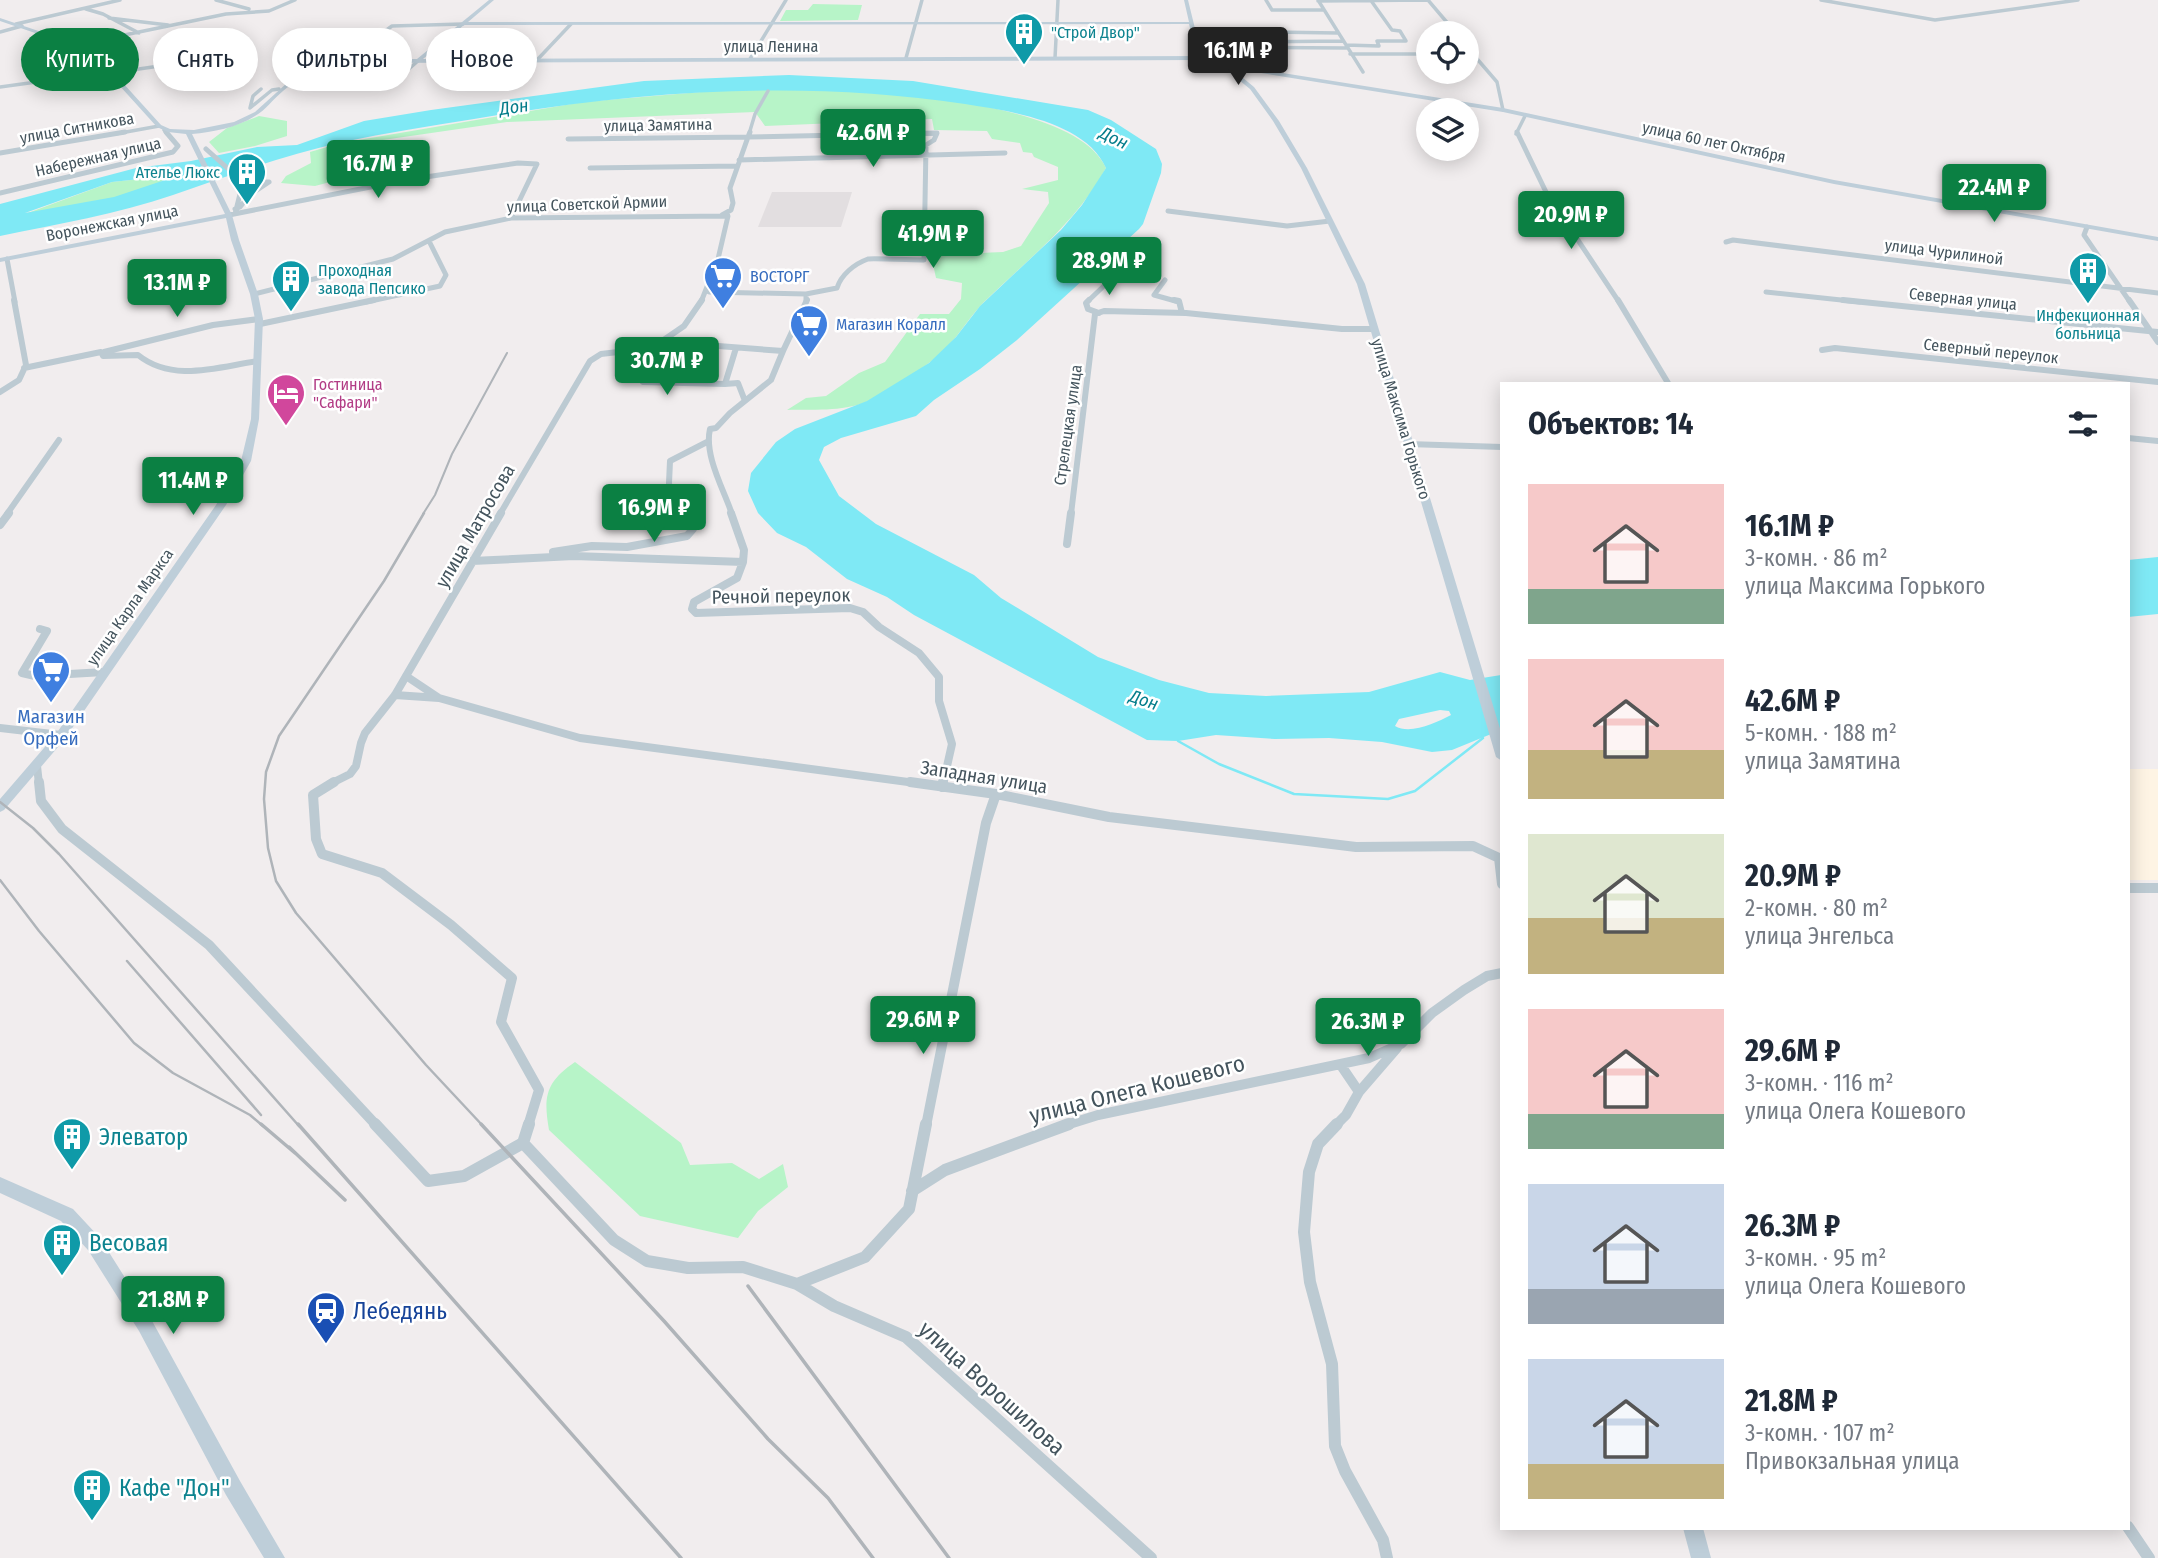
<!DOCTYPE html>
<html lang="ru">
<head>
<meta charset="utf-8">
<style>
  :root { --surface:#fff; --page:#f2f2f3; --text:#1f2937; --muted:#747a83; --accent:#0b8043 }
  body { margin:0; font-family:"Fira Sans Condensed",sans-serif; background:var(--page); color:var(--text); height:100vh; display:flex; flex-direction:column; font-size:26px; white-space:nowrap }
  * { box-sizing:border-box; margin:0 }
  p { font-size:23px; color:var(--muted) }
  .icon { flex:none; width:38px; height:38px; fill:none; stroke:currentColor; stroke-width:2; stroke-linecap:round; stroke-linejoin:round }
  .map { position:relative; flex:1; overflow:hidden }
  .details { position:absolute; left:1500px; top:382px; width:630px; height:1148px; display:flex; flex-direction:column; background:var(--surface); border-radius:0px; box-shadow:0 4px 18px #0003 }
  .details>* { flex:none }
  .banner { position:absolute; left:21px; top:28px; width:665px; height:63px; display:flex; gap:14px }
  .tools { position:absolute; left:1416px; top:21px; display:grid; gap:14px }
  .tools a { display:grid; place-items:center; width:63px; height:63px; border-radius:50%; background:var(--surface); box-shadow:0 4px 18px #0003; font-size:35px }
  .price { position:absolute; translate:-50% -60px; padding:0 16px; border-radius:7px; background:var(--accent); color:#fff; font-size:23px; line-height:46px; filter:drop-shadow(0 2px 4px #0008) }
  .price::after { content:''; position:absolute; left:50%; top:42px; width:21px; height:16px; margin-left:-10px; background:inherit; clip-path:polygon(0 0,100% 0,50% 100%) }
  .price.current { background:#222; color:#fff }
  ul { padding:0; list-style:none }
  li { display:flex; align-items:center; gap:21px; height:175px; padding:0 28px }
  li span { display:grid; place-items:center; flex:none; width:196px; height:140px; border-radius:0px; color:#555 }
  li>.icon { margin-inline-start:auto }
  span .icon { width:84px; height:84px; fill:#fffc; stroke-width:1 }
  li b { font-size:30px }
  h2 { display:flex; justify-content:space-between; align-items:center; height:84px; padding:0 28px; font-size:30px }
  .pill { padding:0 24px; border-radius:32px; background:var(--surface); box-shadow:0 4px 18px #0003; font-size:24px; line-height:63px }
  .pill.current { background:var(--accent); color:#fff }
  .map>svg:first-child { display:block }
  .commercial { fill:#fef4e4 }
  .education { fill:#e2dee0 }
  .green { fill:#b7f4c8 }
  .water { fill:#7fe9f5; fill-rule:evenodd }
  .lines { fill:none; stroke-linecap:round; stroke-linejoin:round }
  .stream { stroke:#7fe9f5; stroke-width:2.5 }
  .street-far5 { stroke:#bccad2; stroke-width:3.5 }
  .street-far4 { stroke:#bccad2; stroke-width:5 }
  .street-far3 { stroke:#bccad2; stroke-width:6 }
  .street-far2 { stroke:#bccad2; stroke-width:8 }
  .street-far1 { stroke:#bccad2; stroke-width:10 }
  .street { stroke:#bccad2; stroke-width:12 }
  .secondary { fill:#beced9; fill-rule:evenodd }
  .rail-far2 { stroke:#afb4b9; stroke-width:2 }
  .rail-far1 { stroke:#afb4b9; stroke-width:2.5 }
  .rail { stroke:#afb4b9; stroke-width:3.5 }
  .labels { text-anchor:middle; dominant-baseline:central; stroke-width:5; stroke-linejoin:round; paint-order:stroke }
  .far-culture-label { font-size:16px; fill:#0d838f; stroke:#fff; text-anchor:start }
  .far-street-label { font-size:16px; fill:#44545d; stroke:#fff }
  .far-shop-label { font-size:16px; fill:#366cbe; stroke:#fff; text-anchor:start }
  .far-hotel-label { font-size:16px; fill:#b23c85; stroke:#fff; text-anchor:start }
  .far-water-label { font-size:18px; font-style:italic; fill:#047d8b; stroke:#fff }
  .street-label { font-size:19px; fill:#44545d; stroke:#fff }
  .shop-label { font-size:19px; fill:#366cbe; stroke:#fff }
  .near-street-label { font-size:23px; fill:#44545d; stroke:#fff }
  .near-culture-label { font-size:23px; fill:#0d838f; stroke:#fff; text-anchor:start }
  .near-transit-label { font-size:23px; fill:#164399; stroke:#fff; text-anchor:start }
</style>
</head>
<body>
<div class="map">
<svg width="2158" height="1558" viewBox="0 0 2158 1558">
  <rect width="100%" height="100%" fill="#f1edee"/>
  <path class="commercial" d="M2128,769H2158V880H2128Z"/>
  <path class="education" d="M772,192H852L841,227H758Z"/>
  <path class="green" d="M813,4L862,5L858,20L780,21L786,10H808Z
    M736,89C813,88 1071,90 1106,168C1077,222 1027,260 984,302C970,316 960,334 946,348C930,365 888,392 866,402C842,412 812,409 787,410L806,398L826,396L859,373L885,362L920,314H949L961,299L962,283L936,278L931,255L1003,252L1021,246L1049,203L1048,192L1022,189L1058,180V167L1034,157L1032,153L1023,152L1020,143L992,139L987,131L934,130L932,119L765,126L755,112L507,122L376,141L332,150L334,164L377,157L375,170L315,186L281,183L286,176L311,163L310,152L341,143L583,102Z
    M259,116L287,121V136L255,146L219,153L209,142L227,128Z
    M168,176C151,196 54,211 25,214L112,182Z
    M575,1062L681,1143L690,1165L732,1163L759,1179L783,1164L788,1187L758,1211L738,1238L640,1216L549,1130C543,1096 546,1082 575,1062Z"/>
  <path class="water" d="M789,75L913,81L1088,110L1111,120L1156,149L1162,164L1161,173L1143,224L1139,229L1017,340L980,369L934,400L916,416L841,438L824,447L819,460L839,496L876,524L974,575L1001,598L1098,657L1159,680L1209,693L1266,696L1369,692L1440,672L1470,680L1501,675V730L1452,750L1432,752L1382,742L1329,738L1275,739L1216,735L1178,741L1147,740L914,615L887,597L847,579L806,547L777,533L758,513L748,491L751,473L776,442L795,429L867,401L929,363L956,337L980,306L1061,230L1082,205L1106,168C1086,122 1010,111 965,104C800,79 637,91 474,119C430,126 386,133 343,142C285,155 230,175 173,195C117,214 58,224 0,236V204L136,168L191,161L257,147L297,145L364,121L431,110L644,81ZM168,176L162,181L114,197L25,213L112,182ZM1440,710L1449,711L1451,715C1436,723 1410,735 1395,726L1399,719Z
    M2158,557V614L2128,617V560Z"/>
  <g class="lines">
    <path class="stream" d="M1178,741L1219,764L1294,794L1388,799L1415,791L1483,738"/>
    <path class="street-far5" d="M216,0L249,9
      M1266,0L1272,10H1324
      M1318,0L1363,72
      M1428,0L1456,33
      M1821,0L1935,20L2078,0
      M1318,1L1428,0
      M86,9L103,14L139,33
      M109,18L168,25
      M16,24L120,0
      M1192,31L1338,33
      M0,32L22,26
      M76,45L226,14L269,11L295,0
      M1346,45L1379,46L1377,41H1406L1400,31L1392,30L1372,2
      M1466,46L1497,82L1503,110
      M1196,47L1347,48
      M1255,48V43L1258,42L1343,41
      M1350,54H1428
      M906,58L922,0
      M1055,58L1058,0
      M750,59L786,0
      M537,60L571,24
      M342,62L392,26L463,24
      M111,73L229,56
      M394,82L419,60
      M0,87L109,72
      M261,89L253,96L250,108L272,90L279,89
      M164,130L167,134
      M115,134L159,126
      M749,134L755,114L768,91
      M912,134H937
      M1516,134L1525,116"/>
    <path class="street-far4" d="M750,132L748,137L937,133L934,140L926,145L924,260C915,260 872,258 868,259C854,264 841,275 837,288L806,294
      M1517,132L1546,192L1619,302
      M568,139L748,137L730,188L733,203L731,210L722,215
      M206,149L243,182L235,214
      M0,153L125,132
      M739,160L1005,153
      M590,168L737,166
      M0,193L173,152L178,146L166,132
      M251,194L269,182H260
      M235,209L240,207L260,182L259,175L249,172
      M1168,211L1287,226L1330,221
      M229,215L406,180L518,163L537,164L511,218
      M2087,227L2084,235L2130,302
      M1726,242L1733,240L2158,293
      M7,259L15,302
      M1165,280L1154,295L1179,302
      M709,292L806,294V302
      M1766,292L1860,302
      M254,294L393,259L445,232L511,218L728,216L718,259L701,302
      M366,302L440,286L446,275L429,241
      M1087,302L1128,263L1133,262"/>
    <path class="street-far3" d="M702,300L684,326L652,348L654,354L643,382L725,384L736,348
      M1089,300L1086,303L1088,309L1099,313
      M1174,300L1179,301L1182,313
      M1618,300L1668,383
      M1843,300L2158,332
      M2129,300L2158,342
      M260,324L374,300
      M666,342L783,351L771,380L730,413L716,428L710,429C704,455 723,488 732,514
      M1822,350L1835,348L2158,382
      M783,351L807,300
      M104,352L213,325L259,319
      M24,368L101,352L103,356L138,355C173,383 217,367 258,361
      M725,384L738,383L745,401
      M0,392L19,380L26,365L14,300
      M2128,438L2158,441
      M1408,444L1502,447
      M7,514L59,440
      M500,514L590,361L601,354L652,348
      M673,514L669,483L670,461L707,442
      M1071,514L1095,314L1104,311L1186,313L1342,329H1374"/>
    <path class="street-far2" d="M673,513L674,520
      M731,513L744,550L743,562
      M0,525L9,513
      M1067,544L1071,513
      M553,552L592,546L627,547L687,536L693,529L692,522
      M472,561L574,556L743,562L737,578L694,602L692,609L696,613L850,608L863,612L879,627L919,653L939,677V701L952,744L943,784
      M40,629L47,631L22,673L35,676L104,672
      M395,695L439,698L406,676
      M439,698L580,738L923,784
      M0,728L61,735
      M37,766L39,784
      M330,784L350,774L356,766L361,743L365,733L395,695L501,513"/>
    <path class="street-far1" d="M39,782L41,801L62,829L209,945L377,1126
      M334,782L313,795L316,839L322,854L382,873L451,925L512,978L501,1022L539,1090L528,1126
      M910,782L996,794L1109,817L1356,847L1473,846L1499,858L1502,884
      M942,787L943,782
      M2128,888H2158
      M1359,1092L1397,1048
      M926,1126L986,823L996,794
      M1063,1126L1098,1115L1369,1058L1401,1044L1432,1013L1464,990L1487,976L1502,973
      M1335,1126L1346,1115L1359,1092L1340,1064"/>
    <path class="street" d="M375,1124L428,1181L464,1176L523,1143
      M1337,1124L1318,1144L1309,1172L1304,1232L1310,1282L1332,1364L1335,1446L1345,1471L1383,1540L1387,1558
      M523,1143L529,1124
      M523,1143L614,1240L647,1261L688,1268L743,1267L797,1284L834,1306L906,1337L1151,1558
      M912,1191L945,1170L1069,1124
      M797,1284L865,1257L909,1209L926,1124
      M2128,1527L2149,1558"/>
    <path class="secondary" d="M489,0H494L468,22H1189L1184,0H1188L1202,57L1244,67L1503,108L1834,180L2158,237V241L1834,184L1503,112L1249,71L1237,73L1254,87L1279,121L1307,168L1365,284L1502,735V761L1496,757L1357,284L1301,168L1273,121L1250,89L1228,71L1234,68L1199,60L360,63C334,65 304,73 283,91C273,99 266,110 255,116C236,128 213,132 192,134L232,215L239,240L258,294L263,319L259,419L251,461L226,505L64,740L4,810L0,812V799L56,734L216,505L241,461L251,419L255,319L250,294L231,240L226,218L0,262V258L225,214L186,134L168,132L157,127L109,74L76,47L0,21V18L80,45L113,72L161,125L170,129L194,130L234,122L255,112L287,83L330,65L360,59H417ZM1189,24L1197,56L423,59L464,25Z
      M0,1177L73,1209L100,1238L151,1319L240,1481L285,1558H264L226,1495L139,1331L88,1250L61,1221L0,1193Z
      M1683,1528H1703L1711,1558H1691Z"/>
    <path class="rail-far2" d="M423,514L435,495L452,454L507,353"/>
    <path class="rail-far1" d="M424,513L384,581L279,736L266,772L264,799L268,848L276,881L296,913L426,1065L483,1126
      M0,802L33,828L59,854L299,1126
      M0,880L39,931L134,1043L173,1073L250,1115L263,1126
      M127,961L261,1115"/>
    <path class="rail" d="M261,1124L295,1153
      M298,1124L681,1558
      M481,1124L664,1321L768,1439L828,1498L873,1558
      M289,1147L345,1200
      M748,1286L949,1558"/>
  </g>
  <defs>
    <symbol id="building-pin" viewBox="-11 -11 22 30"><path d="M0 17L-7.5 6A9.5 9.5 0 1 1 7.5 6Z" fill="#0f9aa8" stroke="#fff"/><path d="M-4-6H4V6H1V3H-1V6H-4ZM-2.5-4.3h1.7v1.8h-1.7ZM.8-4.3h1.7v1.8H.8ZM-2.5-1h1.7V.8h-1.7ZM.8-1h1.7V.8H.8Z" fill="#fff"/></symbol>
    <symbol id="supermarket-pin" viewBox="-11 -11 22 30"><path d="M0 17L-7.5 6A9.5 9.5 0 1 1 7.5 6Z" fill="#3f7fe0" stroke="#fff"/><path d="M-6-5.5h2.5l.6 2H6L4.5 2H-2.5L-4.4-4H-6ZM-1.5 3.2a1.3 1.3 0 1 0 .1 0ZM3 3.2a1.3 1.3 0 1 0 .1 0Z" fill="#fff"/></symbol>
    <symbol id="hotel-pin" viewBox="-11 -11 22 30"><path d="M0 17L-7.5 6A9.5 9.5 0 1 1 7.5 6Z" fill="#d1479c" stroke="#fff"/><path d="M-6-4.5h1.5V1H6V5H4.5V3h-9V5H-6ZM-4 0a1.8 1.8 0 1 1 3.6 0ZM.5 0V-2.5h3Q6-2.5 6 0Z" fill="#fff"/></symbol>
    <symbol id="station-pin" viewBox="-11 -11 22 30"><path d="M0 17L-7.5 6A9.5 9.5 0 1 1 7.5 6Z" fill="#1a4fb4" stroke="#fff"/><path d="M-3-6H3Q5-6 5-4V2Q5 4 3 4L4.5 6H3L1.5 4h-3L-3 6H-4.5L-3 4Q-5 4-5 2V-4Q-5-6-3-6ZM-3.5-4v3h7v-3ZM-3.5 1v1.5H-2V1ZM2 1v1.5H3.5V1Z" fill="#fff"/></symbol>
  </defs>
  <g fill-rule="evenodd">
    <use href="#building-pin" x="1002" y="10" width="44" height="60"/>
    <use href="#building-pin" x="225" y="150" width="44" height="60"/>
    <use href="#building-pin" x="2066" y="249" width="44" height="60"/>
    <use href="#supermarket-pin" x="701" y="254" width="44" height="60"/>
    <use href="#building-pin" x="269" y="257" width="44" height="60"/>
    <use href="#supermarket-pin" x="787" y="302" width="44" height="60"/>
    <use href="#hotel-pin" x="264" y="371" width="44" height="60"/>
    <use href="#supermarket-pin" x="29" y="648" width="44" height="60"/>
    <use href="#building-pin" x="50" y="1115" width="44" height="60"/>
    <use href="#building-pin" x="40" y="1221" width="44" height="60"/>
    <use href="#station-pin" x="304" y="1289" width="44" height="60"/>
    <use href="#building-pin" x="70" y="1466" width="44" height="60"/>
  </g>
  <g class="labels">
    <g class="far-culture-label">
      <text x="1051" y="32">"Строй Двор"</text>
      <text x="220" y="172" text-anchor="end">Ателье Люкс</text>
      <text x="318" y="270">Проходная<tspan x="318" dy="18">завода Пепсико</tspan></text>
      <text x="2088" y="315" text-anchor="middle">Инфекционная<tspan x="2088" dy="18">больница</tspan></text>
    </g>
    <g class="far-street-label">
      <text x="771" y="46">улица Ленина</text>
      <text transform="translate(658 125) rotate(-1)">улица Замятина</text>
      <text transform="translate(77 128) rotate(-10)">улица Ситникова</text>
      <text transform="translate(1714 142) rotate(12)">улица 60 лет Октября</text>
      <text transform="translate(98 157) rotate(-13)">Набережная улица</text>
      <text transform="translate(587 204) rotate(-2)">улица Советской Армии</text>
      <text transform="translate(112 223) rotate(-11)">Воронежская улица</text>
      <text transform="translate(1944 252) rotate(7)">улица Чурилиной</text>
      <text transform="translate(1963 299) rotate(6)">Северная улица</text>
      <text transform="translate(1991 351) rotate(6)">Северный переулок</text>
      <text transform="translate(1401 419) rotate(73)">улица Максима Горького</text>
      <text transform="translate(1068 425) rotate(-82)">Стрелецкая улица</text>
      <text transform="translate(130 607) rotate(-55)">улица Карла Маркса</text>
    </g>
    <g class="far-shop-label">
      <text x="750" y="276">ВОСТОРГ</text>
      <text x="836" y="324">Магазин Коралл</text>
    </g>
    <g class="far-hotel-label">
      <text x="313" y="384">Гостиница<tspan x="313" dy="18">"Сафари"</tspan></text>
    </g>
    <g class="far-water-label">
      <text transform="translate(514 107) rotate(-8)">Дон</text>
      <text transform="translate(1114 138) rotate(26)">Дон</text>
      <text transform="translate(1144 700) rotate(19)">Дон</text>
    </g>
    <g class="street-label">
      <text transform="translate(475 526) rotate(-60)">улица Матросова</text>
      <text transform="translate(781 596) rotate(-1)">Речной переулок</text>
      <text transform="translate(984 777) rotate(9)">Западная улица</text>
    </g>
    <g class="shop-label">
      <text x="51" y="716">Магазин<tspan x="51" dy="22">Орфей</tspan></text>
    </g>
    <g class="near-street-label">
      <text transform="translate(1137 1089) rotate(-14)">улица Олега Кошевого</text>
      <text transform="translate(992 1388) rotate(42)">улица Ворошилова</text>
    </g>
    <g class="near-culture-label">
      <text x="99" y="1137">Элеватор</text>
      <text x="89" y="1243">Весовая</text>
      <text x="119" y="1488">Кафе "Дон"</text>
    </g>
    <g class="near-transit-label">
      <text x="353" y="1311">Лебедянь</text>
    </g>
  </g>
</svg>
<div class="tools">
<a><svg class="icon" aria-label="locate" viewBox="0 0 24 24"><circle cx="12" cy="12" r="6"/><path d="M12 2v4M12 18v4M2 12h4M18 12h4"/></svg></a>
<a><svg class="icon" aria-label="layers" viewBox="0 0 24 24"><path d="M12 4l9 5-9 5-9-5zM3 14l9 5 9-5"/></svg></a>
</div>
<b class="price current" style="left:1238px;top:87px">16.1M ₽</b>
<b class="price" style="left:873px;top:169px">42.6M ₽</b>
<b class="price" style="left:378px;top:200px">16.7M ₽</b>
<b class="price" style="left:1994px;top:224px">22.4M ₽</b>
<b class="price" style="left:1571px;top:251px">20.9M ₽</b>
<b class="price" style="left:933px;top:270px">41.9M ₽</b>
<b class="price" style="left:1109px;top:297px">28.9M ₽</b>
<b class="price" style="left:177px;top:319px">13.1M ₽</b>
<b class="price" style="left:667px;top:397px">30.7M ₽</b>
<b class="price" style="left:193px;top:517px">11.4M ₽</b>
<b class="price" style="left:654px;top:544px">16.9M ₽</b>
<b class="price" style="left:923px;top:1056px">29.6M ₽</b>
<b class="price" style="left:1368px;top:1058px">26.3M ₽</b>
<b class="price" style="left:173px;top:1336px">21.8M ₽</b>
<div class="banner">
<a class="pill current">Купить</a>
<a class="pill">Снять</a>
<a class="pill">Фильтры</a>
<a class="pill">Новое</a>
</div>
<section class="details">
<h2>Объектов: 14<svg class="icon" aria-label="filters" viewBox="0 0 24 24"><path d="M4 7h16M4 17h16"/><circle cx="9" cy="7" r="2"/><circle cx="15" cy="17" r="2"/></svg></h2>
<ul>
<li><span style="background:linear-gradient(#f6c9c9 75%,#7fa58c 0)"><svg class="icon" aria-label="home" viewBox="0 0 24 24"><path d="M3 11l9-7 9 7M6 9v11h12V9"/></svg></span><div><b>16.1M ₽</b><p>3-комн. · 86 m²</p><p>улица Максима Горького</p></div></li>
<li><span style="background:linear-gradient(#f6c9c9 65%,#c2b280 0)"><svg class="icon" aria-label="home" viewBox="0 0 24 24"><path d="M3 11l9-7 9 7M6 9v11h12V9"/></svg></span><div><b>42.6M ₽</b><p>5-комн. · 188 m²</p><p>улица Замятина</p></div></li>
<li><span style="background:linear-gradient(#dfe7d0 60%,#c2b280 0)"><svg class="icon" aria-label="home" viewBox="0 0 24 24"><path d="M3 11l9-7 9 7M6 9v11h12V9"/></svg></span><div><b>20.9M ₽</b><p>2-комн. · 80 m²</p><p>улица Энгельса</p></div></li>
<li><span style="background:linear-gradient(#f6c9c9 75%,#7fa58c 0)"><svg class="icon" aria-label="home" viewBox="0 0 24 24"><path d="M3 11l9-7 9 7M6 9v11h12V9"/></svg></span><div><b>29.6M ₽</b><p>3-комн. · 116 m²</p><p>улица Олега Кошевого</p></div></li>
<li><span style="background:linear-gradient(#c9d6e8 75%,#9aa5b1 0)"><svg class="icon" aria-label="home" viewBox="0 0 24 24"><path d="M3 11l9-7 9 7M6 9v11h12V9"/></svg></span><div><b>26.3M ₽</b><p>3-комн. · 95 m²</p><p>улица Олега Кошевого</p></div></li>
<li><span style="background:linear-gradient(#c9d6e8 75%,#c2b280 0)"><svg class="icon" aria-label="home" viewBox="0 0 24 24"><path d="M3 11l9-7 9 7M6 9v11h12V9"/></svg></span><div><b>21.8M ₽</b><p>3-комн. · 107 m²</p><p>Привокзальная улица</p></div></li>
</ul>
</section>
</div>
</body>
</html>
